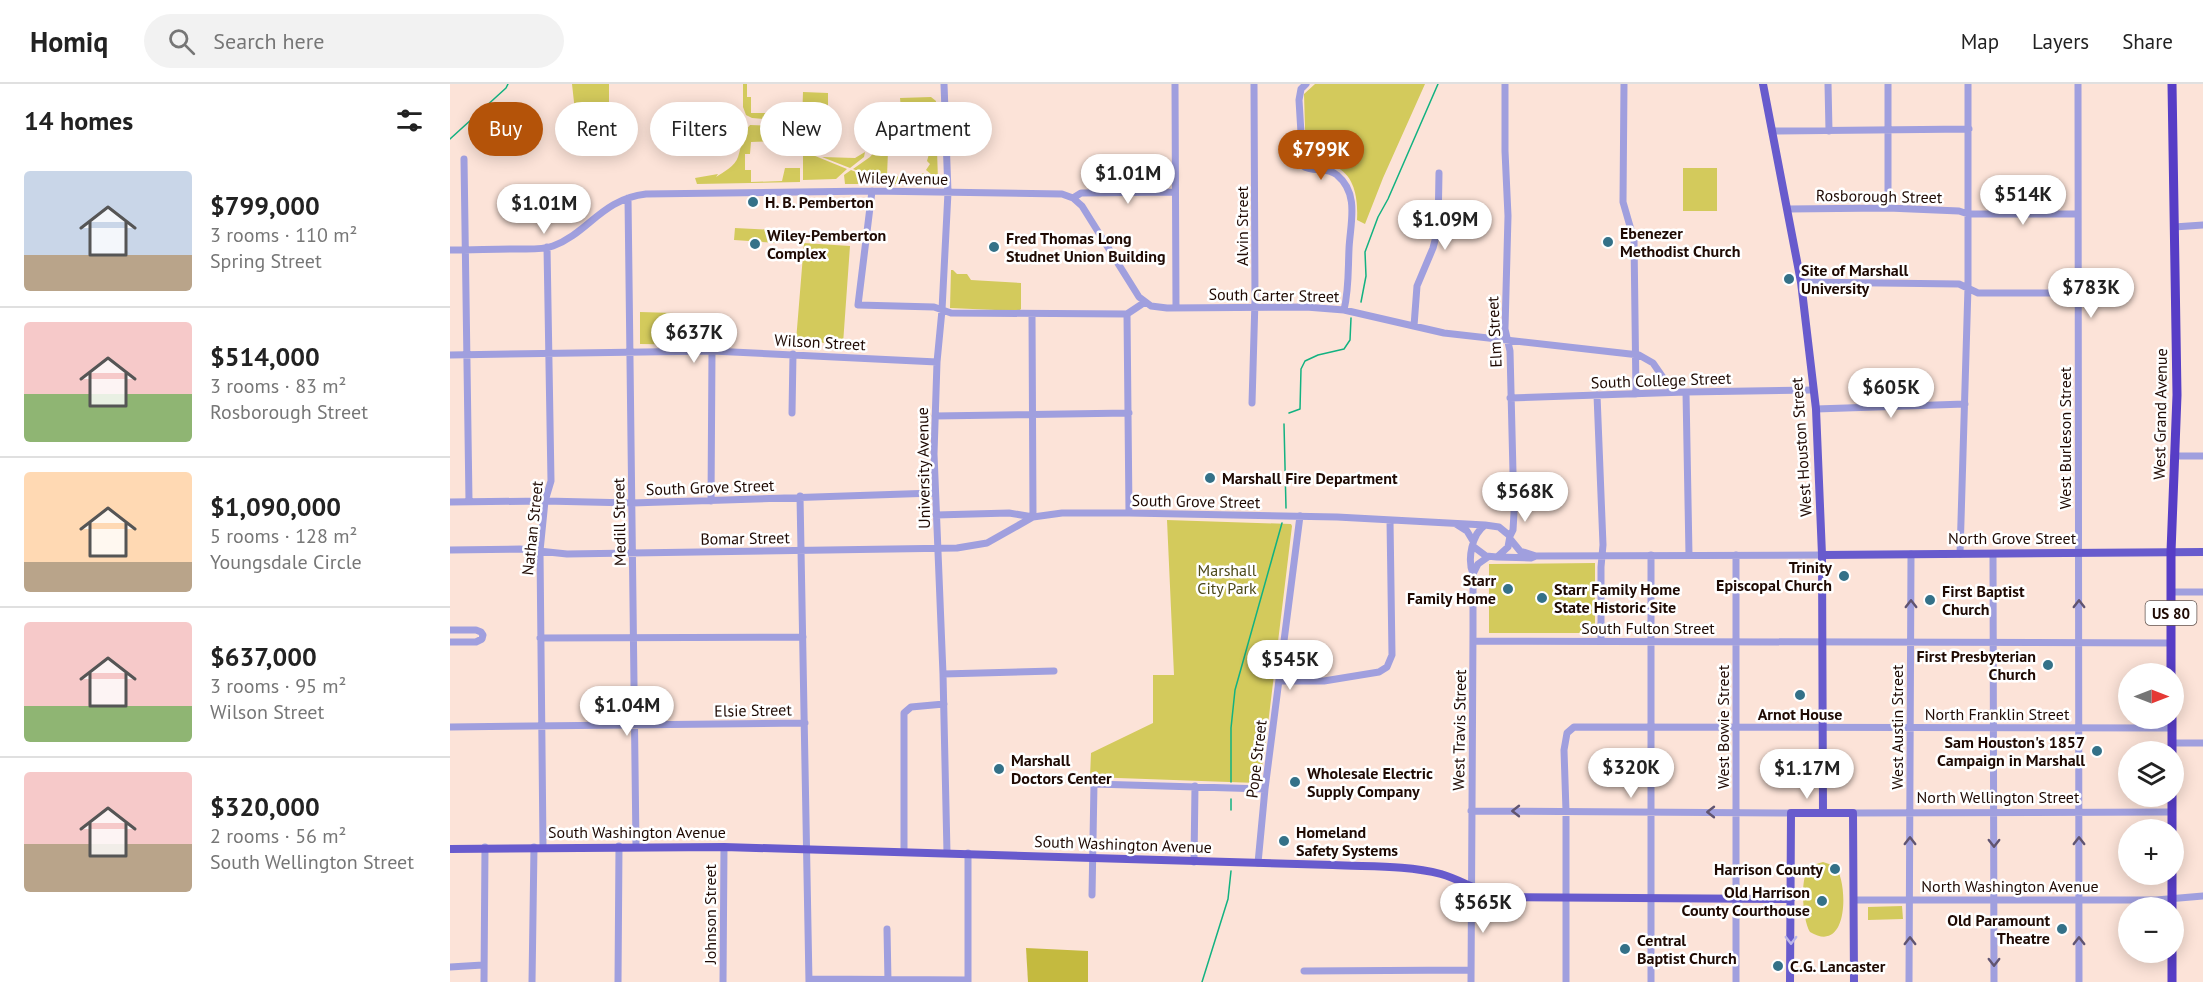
<!DOCTYPE html>
<html lang="en">
<head>
<meta charset="utf-8">
<style>
  :root { --surface:#fff; --page:#f2f2f2; --text:#222; --muted:#767676; --line:#e0e0e0; --accent:#b45309 }
  body { margin:0; font-family:"PT Sans",sans-serif; background:var(--page); color:var(--text); height:100vh; display:flex; flex-direction:column; font-size:22px; white-space:nowrap }
  * { box-sizing:border-box; margin:0 }
  p { font-size:20px; color:var(--muted) }
  .icon { flex:none; width:33px; height:33px; fill:none; stroke:currentColor; stroke-width:2; stroke-linecap:round; stroke-linejoin:round }
  .map { position:relative; flex:1; overflow:hidden }
  .drawer { display:flex; flex-direction:column; background:var(--surface); width:450px }
  .drawer>* { flex:none }
  .guide { position:absolute; left:18px; top:18px; width:570px; height:54px; display:flex; gap:12px }
  .needle { width:39px; rotate:90deg }
  .fabs { position:absolute; left:1668px; top:579px; display:grid; gap:12px }
  .fabs a { display:grid; place-items:center; width:66px; height:66px; border-radius:50%; background:var(--surface); box-shadow:0 3px 15px #0003; font-size:30px }
  .price { position:absolute; translate:-50% -51px; padding:0 14px; border-radius:21px; background:#fff; color:#222; font-size:20px; line-height:39px; filter:drop-shadow(0 2px 3px #0008) }
  .price::after { content:''; position:absolute; left:50%; top:36px; width:18px; height:14px; margin-left:-9px; background:inherit; clip-path:polygon(0 0,100% 0,50% 100%) }
  .price.active { background:var(--accent); color:#fff }
  ul { padding:0; list-style:none }
  li { display:flex; align-items:center; gap:18px; height:150px; padding:0 24px }
  li+li { border-top:2px solid var(--line) }
  li span { display:grid; place-items:center; flex:none; width:168px; height:120px; border-radius:6px; color:#555 }
  li>.icon { margin-inline-start:auto }
  span .icon { width:72px; height:72px; fill:#fffc; stroke-width:1 }
  li b { font-size:26px }
  h2 { display:flex; justify-content:space-between; align-items:center; height:72px; padding:0 24px; font-size:26px }
  .chip { padding:0 21px; border-radius:27px; background:var(--surface); box-shadow:0 3px 15px #0003; font-size:21px; line-height:54px }
  .chip.active { background:var(--accent); color:#fff }
  header { display:flex; align-items:center; gap:36px; box-sizing:border-box; height:84px; padding:0 30px; background:var(--surface); border-bottom:2px solid var(--line) }
  header strong { font-size:28px }
  nav { display:flex; gap:33px; margin-inline-start:auto; font-size:21px }
  .search { width:420px; height:54px; background:var(--page); display:flex; align-items:center; gap:15px; box-sizing:border-box; padding:0 21px; border-radius:33px; color:var(--muted); font-size:22px }
  main { display:flex; flex:1; min-height:0 }
  .map>svg:first-child { display:block }
  .green { fill:#d3ca5c }
  .forest { fill:#c4ba3f }
  .lines { fill:none; stroke-linecap:round; stroke-linejoin:round }
  .stream { stroke:#12b281; stroke-width:1.5 }
  .minor { stroke:#a09fde; stroke-width:7 }
  .major { stroke:#685bcd; stroke-width:8 }
  .highway { stroke:#573dc6; stroke-width:9 }
  .oneway { stroke:#605470 }
  .oneway2 { stroke:#bbb5e8 }
  .poi-dot { fill:#347188; stroke:#fff; stroke-width:2 }
  .labels { text-anchor:middle; dominant-baseline:central; stroke-width:5; stroke-linejoin:round; paint-order:stroke }
  .shield { fill:#fff; stroke:#62544f; stroke-width:1.5 }
  .shield-label { font-size:15px; font-weight:bold; fill:#1f0a03 }
  .street-label { font-size:16px; fill:#1f0a03; stroke:#fff }
  .poi-label { font-size:16px; font-weight:bold; fill:#1f0a03; stroke:#fff; text-anchor:start }
  .park-label { font-size:16px; fill:#4c4818; stroke:#fff }
</style>
</head>
<body>
<header>
<strong>Homiq</strong>
<div class="search"><svg class="icon" aria-label="search" viewBox="0 0 24 24"><circle cx="10" cy="10" r="6"/><path d="M15 15l6 6"/></svg>Search here</div>
<nav><a>Map</a><a>Layers</a><a>Share</a></nav>
</header>
<main>
<section class="drawer">
<h2>14 homes<svg class="icon" aria-label="filters" viewBox="0 0 24 24"><path d="M4 7h16M4 17h16"/><circle cx="9" cy="7" r="2"/><circle cx="15" cy="17" r="2"/></svg></h2>
<ul>
<li><span style="background:linear-gradient(#c9d6e8 70%,#b9a48a 0)"><svg class="icon" aria-label="home" viewBox="0 0 24 24"><path d="M3 11l9-7 9 7M6 9v11h12V9"/></svg></span><div><b>$799,000</b><p>3 rooms · 110 m²</p><p>Spring Street</p></div></li>
<li><span style="background:linear-gradient(#f6c9c9 60%,#8fb573 0)"><svg class="icon" aria-label="home" viewBox="0 0 24 24"><path d="M3 11l9-7 9 7M6 9v11h12V9"/></svg></span><div><b>$514,000</b><p>3 rooms · 83 m²</p><p>Rosborough Street</p></div></li>
<li><span style="background:linear-gradient(#ffd9b3 75%,#b9a48a 0)"><svg class="icon" aria-label="home" viewBox="0 0 24 24"><path d="M3 11l9-7 9 7M6 9v11h12V9"/></svg></span><div><b>$1,090,000</b><p>5 rooms · 128 m²</p><p>Youngsdale Circle</p></div></li>
<li><span style="background:linear-gradient(#f6c9c9 70%,#8fb573 0)"><svg class="icon" aria-label="home" viewBox="0 0 24 24"><path d="M3 11l9-7 9 7M6 9v11h12V9"/></svg></span><div><b>$637,000</b><p>3 rooms · 95 m²</p><p>Wilson Street</p></div></li>
<li><span style="background:linear-gradient(#f6c9c9 60%,#b9a48a 0)"><svg class="icon" aria-label="home" viewBox="0 0 24 24"><path d="M3 11l9-7 9 7M6 9v11h12V9"/></svg></span><div><b>$320,000</b><p>2 rooms · 56 m²</p><p>South Wellington Street</p></div></li>
</ul>
</section>
<div class="map">
<svg width="1753" height="898" viewBox="0 0 1753 898">
  <rect width="100%" height="100%" fill="#fce3d8"/>
  <path class="green" d="M122,0H159V60L155,52L152,28L143,46L137,45L133,35L125,27Z
    M293,0H297V13H301V29H350V38L302,34L296,31L293,23Z
    M865,0H975L933,94L915,140L907,136C908,118 906,94 888,84C879,79 866,81 856,77L854,10Z
    M353,8L378,9V32L359,44L352,39Z
    M481,13L486,17L485,32L461,33L457,25L451,24L450,14Z
    M462,36L486,37L488,96L476,86L480,80L477,77L479,70L478,48L454,51L453,57H451V47L457,43Z
    M300,41L347,43L350,46V53L332,52L331,57L301,58L300,70H295V86H301V98L332,97L335,84H350V98L247,100L245,94L268,90L266,93C274,88 285,82 288,73C292,62 291,50 300,41Z
    M442,66L438,67L437,92H448V100H429V95L403,85L420,73L425,67Z
    M353,67L397,85L386,95L353,96Z
    M415,68L414,73L400,84L372,73L405,74Z
    M1233,84H1267V127H1233Z
    M401,86L426,96L427,100H395L394,91Z
    M473,89L484,100H451V95L466,91L468,94Z
    M285,144L327,146V159L284,156Z
    M354,159L400,162L393,260L346,257Z
    M501,186H503L507,190H517L521,196L571,199V225L569,227L500,224Z
    M190,228L258,230L259,261L190,260Z
    M717,436L841,440L842,442L815,665L810,694L807,699L640,693L641,669L703,639V591H724Z
    M1145,479V549H1039V480Z
    M1373,778L1385,782C1398,796 1400,872 1360,848C1353,838 1350,798 1357,788C1360,782 1366,780 1373,778Z
    M1452,822L1453,835L1418,836V823Z"/>
  <path class="forest" d="M576,864L638,867V898H578Z"/>
  <g class="lines">
    <path class="stream" d="M0,55L56,4L58,0
      M911,218L916,192L915,168L928,133L938,115L988,0
      M839,329L850,325L851,285L855,277L868,271L894,265L900,256L901,234
      M834,340L836,424
      M781,698V644L785,606L832,439
      M781,715V726
      M752,898L778,815L781,787"/>
    <path class="minor" d="M494,0L498,108L492,226L487,278L484,370L493,590L497,769
      M725,0L726,224
      M856,0L851,5L849,16L853,82C862,89 877,82 887,91C910,110 900,140 899,165C898,186 899,205 894,226
      M1055,0V67L1058,132L1055,245L1060,267L1064,429L1063,446L1060,452
      M1174,0L1173,118L1184,156L1186,310
      M1378,0L1379,47
      M1438,0V124
      M1628,0L1629,898
      M1322,47L1519,45
      M14,75L19,417
      M422,107L408,221L484,223L501,229L677,230L695,218
      M178,114L186,762
      M623,114L631,109L725,108
      M1338,125L1438,124L1509,127L1518,130H1628
      M1724,143L1753,141
      M0,166C22,166 44,165 66,165C78,165 92,166 103,162C138,149 152,115 196,110L422,107L612,110L623,114L632,122L689,213L701,222L717,224L856,223L894,226L994,249L1189,271L1203,279L1223,308
      M1351,198L1509,200L1528,209H1629
      M582,230L583,433
      M677,230L679,429
      M964,242L967,202L983,164L988,145L989,89
      M0,271L262,267L487,278
      M1236,308L1239,471
      M1147,311L1153,461L1151,483V557
      M1060,314L1236,308L1363,306
      M802,319L805,216L804,0
      M1366,325L1515,320
      M342,329L343,270
      M485,332L679,329
      M1724,372H1753
      M350,412L359,898
      M261,417L262,267
      M0,418L95,417L182,419L485,409
      M486,431L559,429L583,433L612,429H679L887,433L1035,441
      M1006,440L1017,447L1023,457
      M0,466L70,465L117,470L507,464L537,459L583,433
      M1510,470L1518,203V0
      M1543,470L1544,898
      M1201,471V898
      M1086,472L1372,471
      M1047,473L1081,474L1086,472L1070,467L1061,456
      M1023,490L1028,480L1038,473
      M1721,508H1753
      M0,546H26L31,548L33,551L32,555L26,558H0
      M90,554L353,553
      M1023,557L1721,559
      M493,590L604,587
      M829,597H874L929,588L937,583L942,571L940,436
      M0,643L355,639
      M1722,659H1753
      M1021,727L1341,729
      M1403,729L1722,728
      M93,763L90,467L95,417L101,397L97,163
      M454,768V629L461,623L494,620
      M518,769V898
      M744,778L745,702
      M808,779L815,705L850,432
      M642,811L644,700L815,705
      M1404,816H1706L1753,812
      M437,845L438,898
      M0,883L33,881
      M854,887L1021,886
      M359,895L518,896
      M34,898L35,763
      M82,898L84,763
      M168,898L169,762
      M273,898L274,763
      M1021,898L1023,545V490C1017,475 1022,450 1035,441L1049,443L1060,452L1058,463L1047,473L1036,472L1024,463
      M1116,898V727L1114,666L1117,649L1124,643L1722,644
      M1286,898V471
      M1459,898L1461,470"/>
    <path class="major" d="M1313,0L1351,198L1366,325L1372,471L1373,729
      M1372,471L1753,468
      M0,765L274,763L883,781C918,783 956,781 991,790C1012,796 1030,809 1052,813L1341,815
      M1340,898L1341,729H1403L1404,898"/>
    <path class="highway" d="M1721,590V468L1727,311L1722,0
      M1722,634V668
      M1722,712V746
      M1722,824V790
      M1722,868V898"/>
  </g>
  <defs><path id="oneway-chevron" d="M-2-3.5L2.5 0L-2 3.5" fill="none" stroke-width="1.6" stroke-linecap="round" stroke-linejoin="round" transform="scale(1.5)"/></defs>
  <g class="oneway">
    <use href="#oneway-chevron" transform="translate(1461 520) rotate(-90)"/>
    <use href="#oneway-chevron" transform="translate(1629 520) rotate(-90)"/>
    <use href="#oneway-chevron" transform="translate(1066 727) rotate(-180)"/>
    <use href="#oneway-chevron" transform="translate(1261 728) rotate(-180)"/>
    <use href="#oneway-chevron" transform="translate(1460 757) rotate(-90)"/>
    <use href="#oneway-chevron" transform="translate(1629 757) rotate(-90)"/>
    <use href="#oneway-chevron" transform="translate(1544 759) rotate(90)"/>
    <use href="#oneway-chevron" transform="translate(1460 857) rotate(-90)"/>
    <use href="#oneway-chevron" transform="translate(1629 857) rotate(-90)"/>
    <use href="#oneway-chevron" transform="translate(1544 878) rotate(90)"/>
  </g>
  <use class="oneway2" href="#oneway-chevron" transform="translate(1341 856) rotate(90)"/>
  <g class="poi-dot">
    <circle cx="303" cy="118" r="6"/>
    <circle cx="1158" cy="158" r="6"/>
    <circle cx="305" cy="160" r="6"/>
    <circle cx="544" cy="163" r="6"/>
    <circle cx="1339" cy="195" r="6"/>
    <circle cx="760" cy="394" r="6"/>
    <circle cx="1394" cy="492" r="6"/>
    <circle cx="1058" cy="505" r="6"/>
    <circle cx="1092" cy="514" r="6"/>
    <circle cx="1480" cy="516" r="6"/>
    <circle cx="1598" cy="581" r="6"/>
    <circle cx="1350" cy="611" r="6"/>
    <circle cx="1647" cy="667" r="6"/>
    <circle cx="549" cy="685" r="6"/>
    <circle cx="845" cy="698" r="6"/>
    <circle cx="834" cy="757" r="6"/>
    <circle cx="1385" cy="785" r="6"/>
    <circle cx="1372" cy="817" r="6"/>
    <circle cx="1612" cy="845" r="6"/>
    <circle cx="1175" cy="865" r="6"/>
    <circle cx="1328" cy="882" r="6"/>
  </g>
  <g class="labels">
    <rect class="shield" x="1695.5" y="517" width="51" height="24" rx="4.5"/>
    <g class="shield-label">
      <text x="1721" y="529">US 80</text>
    </g>
    <g class="street-label">
      <text transform="translate(453 94) rotate(1)">Wiley Avenue</text>
      <text transform="translate(1429 112) rotate(1)">Rosborough Street</text>
      <text transform="translate(792 142) rotate(-90)">Alvin Street</text>
      <text transform="translate(824 211) rotate(1)">South Carter Street</text>
      <text transform="translate(1044 248) rotate(-93)">Elm Street</text>
      <text transform="translate(370 258) rotate(3)">Wilson Street</text>
      <text transform="translate(1211 296) rotate(-2)">South College Street</text>
      <text transform="translate(1710 330) rotate(-89)">West Grand Avenue</text>
      <text transform="translate(1615 354) rotate(-90)">West Burleson Street</text>
      <text transform="translate(1351 363) rotate(-94)">West Houston Street</text>
      <text transform="translate(473 384) rotate(-91)">University Avenue</text>
      <text transform="translate(260 403) rotate(-2)">South Grove Street</text>
      <text transform="translate(746 417) rotate(1)">South Grove Street</text>
      <text transform="translate(169 438) rotate(-91)">Medill Street</text>
      <text transform="translate(82 444) rotate(-84)">Nathan Street</text>
      <text transform="translate(295 454) rotate(-1)">Bomar Street</text>
      <text x="1562" y="454">North Grove Street</text>
      <text x="1198" y="544">South Fulton Street</text>
      <text transform="translate(303 626) rotate(-1)">Elsie Street</text>
      <text x="1547" y="630">North Franklin Street</text>
      <text transform="translate(1273 643) rotate(-90)">West Bowie Street</text>
      <text transform="translate(1447 643) rotate(-90)">West Austin Street</text>
      <text transform="translate(1009 646) rotate(-89)">West Travis Street</text>
      <text transform="translate(806 675) rotate(-83)">Pope Street</text>
      <text x="1548" y="713">North Wellington Street</text>
      <text x="187" y="748">South Washington Avenue</text>
      <text transform="translate(673 760) rotate(2)">South Washington Avenue</text>
      <text x="1560" y="802">North Washington Avenue</text>
      <text transform="translate(260 830) rotate(-90)">Johnson Street</text>
    </g>
    <g class="poi-label">
      <text x="315" y="118">H. B. Pemberton</text>
      <text x="1170" y="149">Ebenezer<tspan x="1170" dy="18">Methodist Church</tspan></text>
      <text x="317" y="151">Wiley-Pemberton<tspan x="317" dy="18">Complex</tspan></text>
      <text x="556" y="154">Fred Thomas Long<tspan x="556" dy="18">Studnet Union Building</tspan></text>
      <text x="1351" y="186">Site of Marshall<tspan x="1351" dy="18">University</tspan></text>
      <text x="772" y="394">Marshall Fire Department</text>
      <text x="1382" y="483" text-anchor="end">Trinity<tspan x="1382" dy="18">Episcopal Church</tspan></text>
      <text x="1046" y="496" text-anchor="end">Starr<tspan x="1046" dy="18">Family Home</tspan></text>
      <text x="1104" y="505">Starr Family Home<tspan x="1104" dy="18">State Historic Site</tspan></text>
      <text x="1492" y="507">First Baptist<tspan x="1492" dy="18">Church</tspan></text>
      <text x="1586" y="572" text-anchor="end">First Presbyterian<tspan x="1586" dy="18">Church</tspan></text>
      <text x="1350" y="630" text-anchor="middle">Arnot House</text>
      <text x="1635" y="658" text-anchor="end">Sam Houston's 1857<tspan x="1635" dy="18">Campaign in Marshall</tspan></text>
      <text x="561" y="676">Marshall<tspan x="561" dy="18">Doctors Center</tspan></text>
      <text x="857" y="689">Wholesale Electric<tspan x="857" dy="18">Supply Company</tspan></text>
      <text x="846" y="748">Homeland<tspan x="846" dy="18">Safety Systems</tspan></text>
      <text x="1373" y="785" text-anchor="end">Harrison County</text>
      <text x="1360" y="808" text-anchor="end">Old Harrison<tspan x="1360" dy="18">County Courthouse</tspan></text>
      <text x="1600" y="836" text-anchor="end">Old Paramount<tspan x="1600" dy="18">Theatre</tspan></text>
      <text x="1187" y="856">Central<tspan x="1187" dy="18">Baptist Church</tspan></text>
      <text x="1340" y="882">C.G. Lancaster</text>
    </g>
    <g class="park-label">
      <text x="777" y="486">Marshall<tspan x="777" dy="18">City Park</tspan></text>
    </g>
  </g>
</svg>
<div class="fabs">
<a><svg class="needle" viewBox="-14 -14 28 28"><path d="M0-13l5 13h-10z" fill="#e53935"/><path d="M0 13l5-13h-10z" fill="#767676"/></svg></a>
<a><svg class="icon" aria-label="layers" viewBox="0 0 24 24"><path d="M12 4l9 5-9 5-9-5zM3 14l9 5 9-5"/></svg></a>
<a>+</a>
<a>−</a>
</div>
<b class="price active" style="left:871px;top:97px">$799K</b>
<b class="price" style="left:678px;top:121px">$1.01M</b>
<b class="price" style="left:1573px;top:142px">$514K</b>
<b class="price" style="left:94px;top:151px">$1.01M</b>
<b class="price" style="left:995px;top:167px">$1.09M</b>
<b class="price" style="left:1641px;top:235px">$783K</b>
<b class="price" style="left:244px;top:280px">$637K</b>
<b class="price" style="left:1441px;top:335px">$605K</b>
<b class="price" style="left:1075px;top:439px">$568K</b>
<b class="price" style="left:840px;top:607px">$545K</b>
<b class="price" style="left:177px;top:653px">$1.04M</b>
<b class="price" style="left:1181px;top:715px">$320K</b>
<b class="price" style="left:1357px;top:716px">$1.17M</b>
<b class="price" style="left:1033px;top:850px">$565K</b>
<div class="guide">
<a class="chip active">Buy</a>
<a class="chip">Rent</a>
<a class="chip">Filters</a>
<a class="chip">New</a>
<a class="chip">Apartment</a>
</div>
</div>
</main>
</body>
</html>
